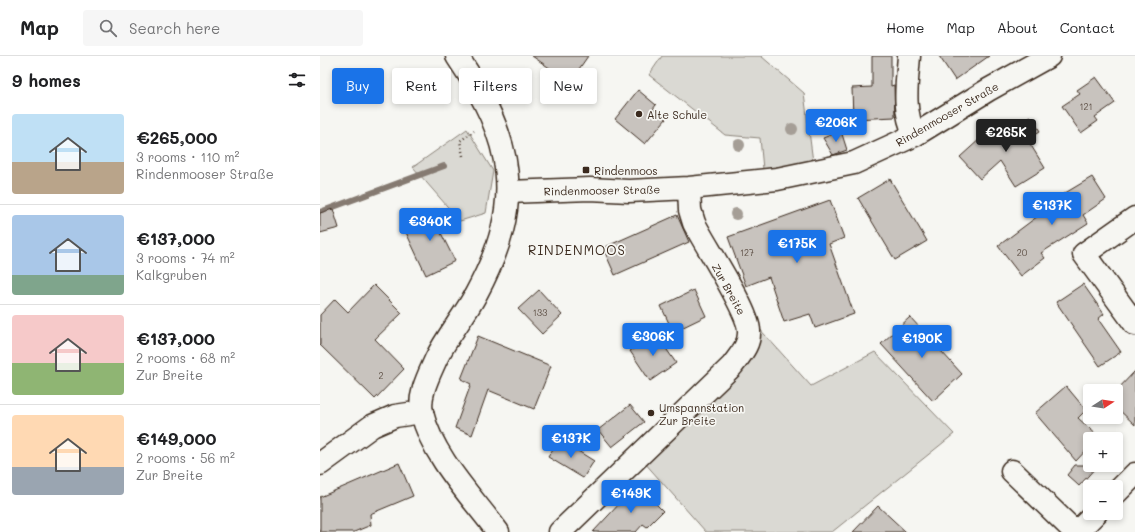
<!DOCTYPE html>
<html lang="en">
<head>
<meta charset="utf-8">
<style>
  :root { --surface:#fff; --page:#f6f6f6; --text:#202124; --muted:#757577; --line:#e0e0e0; --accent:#1a73e8 }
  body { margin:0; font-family:Mali,sans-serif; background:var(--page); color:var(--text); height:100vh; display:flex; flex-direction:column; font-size:15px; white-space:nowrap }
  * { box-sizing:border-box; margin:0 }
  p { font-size:13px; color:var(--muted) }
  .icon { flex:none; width:22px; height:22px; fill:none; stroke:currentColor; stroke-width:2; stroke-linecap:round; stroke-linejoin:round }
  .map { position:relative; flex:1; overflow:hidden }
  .sheet { display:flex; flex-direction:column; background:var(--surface); width:320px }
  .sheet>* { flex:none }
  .top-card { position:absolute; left:12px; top:12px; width:380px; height:36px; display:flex; gap:8px }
  .needle { width:26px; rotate:78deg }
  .controls { position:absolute; left:763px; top:328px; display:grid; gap:8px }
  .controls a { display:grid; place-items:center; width:40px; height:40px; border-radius:4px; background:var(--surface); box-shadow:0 2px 6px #0003; font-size:20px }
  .price { position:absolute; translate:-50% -34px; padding:0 9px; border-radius:4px; background:var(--accent); color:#fff; font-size:13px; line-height:26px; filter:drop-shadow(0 1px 2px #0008) }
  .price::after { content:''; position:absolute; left:50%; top:24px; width:12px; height:9px; margin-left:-6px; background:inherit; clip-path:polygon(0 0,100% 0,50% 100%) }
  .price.selected { background:#222; color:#fff }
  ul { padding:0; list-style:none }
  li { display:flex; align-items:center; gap:12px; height:100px; padding:0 12px }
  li+li { border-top:1px solid var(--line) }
  li span { display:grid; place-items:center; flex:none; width:112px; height:80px; border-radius:4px; color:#555 }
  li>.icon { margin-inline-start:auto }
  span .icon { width:48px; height:48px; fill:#fffc; stroke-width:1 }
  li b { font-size:17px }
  h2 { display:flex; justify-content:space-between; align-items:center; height:48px; padding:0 12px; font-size:17px }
  .pill { padding:0 14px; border-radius:4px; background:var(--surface); box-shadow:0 2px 6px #0003; font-size:14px; line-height:36px }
  .pill.selected { background:var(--accent); color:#fff }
  header { display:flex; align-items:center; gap:24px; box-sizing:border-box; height:56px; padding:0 20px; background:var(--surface); border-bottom:1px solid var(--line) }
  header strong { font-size:19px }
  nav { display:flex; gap:22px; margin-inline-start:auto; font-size:14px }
  .search { width:280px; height:36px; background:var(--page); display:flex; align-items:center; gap:10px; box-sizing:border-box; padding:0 14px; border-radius:4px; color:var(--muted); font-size:15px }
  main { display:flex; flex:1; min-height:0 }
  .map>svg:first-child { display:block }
  .green { fill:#dad9d3; stroke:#8a8278 }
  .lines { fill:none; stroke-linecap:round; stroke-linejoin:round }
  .stream { stroke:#857a71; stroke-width:6 }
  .building { fill:#c8c3be; stroke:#3b2a1e }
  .minor-casing { stroke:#3b2a1e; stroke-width:25 }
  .tertiary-casing { stroke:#3b2a1e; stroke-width:25 }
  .path { stroke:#3b2a1e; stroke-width:2.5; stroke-dasharray:1 3; stroke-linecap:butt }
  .minor { stroke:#f6f6f2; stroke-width:22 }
  .tertiary { stroke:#f6f6f2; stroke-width:22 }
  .tree { fill:#a59e96 }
  .poi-dot { fill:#3b2a1e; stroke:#f6f6f2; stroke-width:1.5 }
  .labels { text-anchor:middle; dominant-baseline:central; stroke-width:3.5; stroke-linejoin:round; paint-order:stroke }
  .number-label { font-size:9px; fill:#5e5046 }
  .poi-label { font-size:11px; fill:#3b2a1e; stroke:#f6f6f2; text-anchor:start }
  .street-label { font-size:11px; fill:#3b2a1e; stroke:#f6f6f2 }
  .quarter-label { font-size:13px; letter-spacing:1px; fill:#3b2a1e; stroke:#f6f6f2 }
</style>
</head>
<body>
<header>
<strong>Map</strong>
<div class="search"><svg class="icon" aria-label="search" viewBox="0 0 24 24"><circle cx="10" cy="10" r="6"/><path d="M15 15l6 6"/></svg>Search here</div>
<nav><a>Home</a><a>Map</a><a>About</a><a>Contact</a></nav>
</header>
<main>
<section class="sheet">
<h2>9 homes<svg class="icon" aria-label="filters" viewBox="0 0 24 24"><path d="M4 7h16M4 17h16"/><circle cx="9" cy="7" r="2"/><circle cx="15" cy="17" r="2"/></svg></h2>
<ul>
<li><span style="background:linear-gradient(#bfe0f5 60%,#b9a48a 0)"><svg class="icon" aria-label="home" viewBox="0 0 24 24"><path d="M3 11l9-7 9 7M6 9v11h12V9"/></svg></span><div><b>€265,000</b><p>3 rooms · 110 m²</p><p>Rindenmooser Straße</p></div></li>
<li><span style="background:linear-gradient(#a9c7e8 75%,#7fa58c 0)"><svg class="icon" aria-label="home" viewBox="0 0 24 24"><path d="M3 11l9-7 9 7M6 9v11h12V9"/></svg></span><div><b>€137,000</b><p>3 rooms · 74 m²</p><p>Kalkgruben</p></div></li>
<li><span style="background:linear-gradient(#f6c9c9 60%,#8fb573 0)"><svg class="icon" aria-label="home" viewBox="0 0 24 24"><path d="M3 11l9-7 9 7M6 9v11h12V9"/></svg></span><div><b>€137,000</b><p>2 rooms · 68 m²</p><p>Zur Breite</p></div></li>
<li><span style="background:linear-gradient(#ffd9b3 65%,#9aa5b1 0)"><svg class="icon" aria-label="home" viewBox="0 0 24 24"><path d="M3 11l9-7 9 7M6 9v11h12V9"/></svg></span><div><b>€149,000</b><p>2 rooms · 56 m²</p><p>Zur Breite</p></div></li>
</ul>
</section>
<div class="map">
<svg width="815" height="476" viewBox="0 0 815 476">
  <rect width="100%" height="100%" fill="#f6f6f2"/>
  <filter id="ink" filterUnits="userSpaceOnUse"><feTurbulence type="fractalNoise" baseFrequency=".025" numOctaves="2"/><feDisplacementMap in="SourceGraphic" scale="8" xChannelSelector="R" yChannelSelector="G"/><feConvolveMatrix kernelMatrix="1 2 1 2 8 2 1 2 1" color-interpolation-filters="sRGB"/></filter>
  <g filter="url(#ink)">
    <path class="green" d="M342,0H441L484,37L493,106L443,113L440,82L405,79L329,19Z
      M147,73L173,115L166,157L140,165L93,111Z
      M437,270L491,330L555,296L634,378L512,476H386L324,406Z"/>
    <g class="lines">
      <path class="stream" d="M0,156L124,110"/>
    </g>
    <path class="building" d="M212,0H268L250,26Z
      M552,0H571V30L574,29L575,61L533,63L532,32L552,31Z
      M619,0H669L635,24Z
      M776,21L795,47L775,61L778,65L761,77L742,50L760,38L757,34Z
      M318,34L336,49L333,53L346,63L325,88L295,63Z
      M710,60L720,75L707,83L725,112L696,130L680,105L660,123L640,101L671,73L677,80Z
      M521,75L527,94L513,99L503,82Z
      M772,121L786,143L763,159L768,167L721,197L725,202L701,220L678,190L722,157L720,152Z
      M570,123L607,185L575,204L538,142Z
      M510,144L524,182L509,188L534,258L495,272L490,258L464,266L449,221L426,230L408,181Z
      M13,153L19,172L0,177V157Z
      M117,153L128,174L121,177L135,205L106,219L83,170Z
      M357,159L369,186L295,219L283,192Z
      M763,228L784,258L778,263L801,296L780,310L736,246Z
      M54,229L82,257L55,283L84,313L55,343L0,289V259L15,243L28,256Z
      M219,234L242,259L222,278L198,253Z
      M374,234L386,260L353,276L341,250Z
      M590,261L642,318L613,345L561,288Z
      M336,278L356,307L330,325L310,295Z
      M158,280L231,310L214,353L168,334L152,379L135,372L151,328L141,323Z
      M815,315V369L796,351V335Z
      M746,330L766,354L758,362L779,381L777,383H770V390L756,405L715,357Z
      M310,349L324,366L292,391L278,374Z
      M239,383L274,405L263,422L228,401Z
      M79,407L93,440L50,458L51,469L34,476H0V441Z
      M755,409H778L759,430L747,419Z
      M317,429L343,455L327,471L323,468L316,476H273Z
      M558,450L586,476H533Z"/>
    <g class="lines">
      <defs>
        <path id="minor" d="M589,0C587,27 582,54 595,79
          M188,136L270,133L309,135L369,132L457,123L534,107L595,79L668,34L729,0
          M815,162L764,198L815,268
          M0,408L52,370L75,360L102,356
          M692,415L755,476
          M796,437L815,418
          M240,476L412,310C420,299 430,289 429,275C429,255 385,189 374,167L370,154L369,132
          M757,476L776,457"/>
        <path id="tertiary" d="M137,0C194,85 206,146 156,238C144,261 127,280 116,303C109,319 98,339 102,357C112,400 152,441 178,476"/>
      </defs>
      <use href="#minor" class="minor-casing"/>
      <use href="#tertiary" class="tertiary-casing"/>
      <path class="path" d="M143,100L140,85L154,75"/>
      <use href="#minor" class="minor"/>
      <use href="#tertiary" class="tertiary"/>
    </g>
    <g class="tree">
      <circle cx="472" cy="73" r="6"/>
      <circle cx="419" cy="89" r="6"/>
      <circle cx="416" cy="158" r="6"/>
    </g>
  </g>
  <g class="poi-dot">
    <circle cx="319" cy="58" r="4"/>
    <rect x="262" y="110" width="8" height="8" rx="2"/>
    <circle cx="331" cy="357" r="4"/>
  </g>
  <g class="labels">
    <g class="number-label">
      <text x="766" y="50">121</text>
      <text x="427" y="196">127</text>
      <text x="702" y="196">20</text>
      <text x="220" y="256">133</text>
      <text x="61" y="319">2</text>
    </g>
    <g class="poi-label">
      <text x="327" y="58">Alte Schule</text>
      <text x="274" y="114">Rindenmoos</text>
      <text x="339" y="351">Umspannstation<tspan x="339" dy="13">Zur Breite</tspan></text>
    </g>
    <g class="street-label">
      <text transform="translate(627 58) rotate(-30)">Rindenmooser Straße</text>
      <text transform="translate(282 134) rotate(-1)">Rindenmooser Straße</text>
      <text transform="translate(409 233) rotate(61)">Zur Breite</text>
    </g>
    <g class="quarter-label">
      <text x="257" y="193">RINDENMOOS</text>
    </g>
  </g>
</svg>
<div class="controls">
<a><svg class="needle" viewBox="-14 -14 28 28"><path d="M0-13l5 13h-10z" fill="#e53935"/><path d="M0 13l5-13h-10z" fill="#757577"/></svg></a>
<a>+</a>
<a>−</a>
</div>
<b class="price" style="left:516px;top:87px">€206K</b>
<b class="price selected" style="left:686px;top:97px">€265K</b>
<b class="price" style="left:732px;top:170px">€137K</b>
<b class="price" style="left:110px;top:186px">€340K</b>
<b class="price" style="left:477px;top:208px">€175K</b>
<b class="price" style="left:333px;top:301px">€306K</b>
<b class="price" style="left:602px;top:303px">€190K</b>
<b class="price" style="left:251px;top:403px">€137K</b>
<b class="price" style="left:311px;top:458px">€149K</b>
<div class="top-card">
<a class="pill selected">Buy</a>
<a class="pill">Rent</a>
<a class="pill">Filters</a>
<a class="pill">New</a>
</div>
</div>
</main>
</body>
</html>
